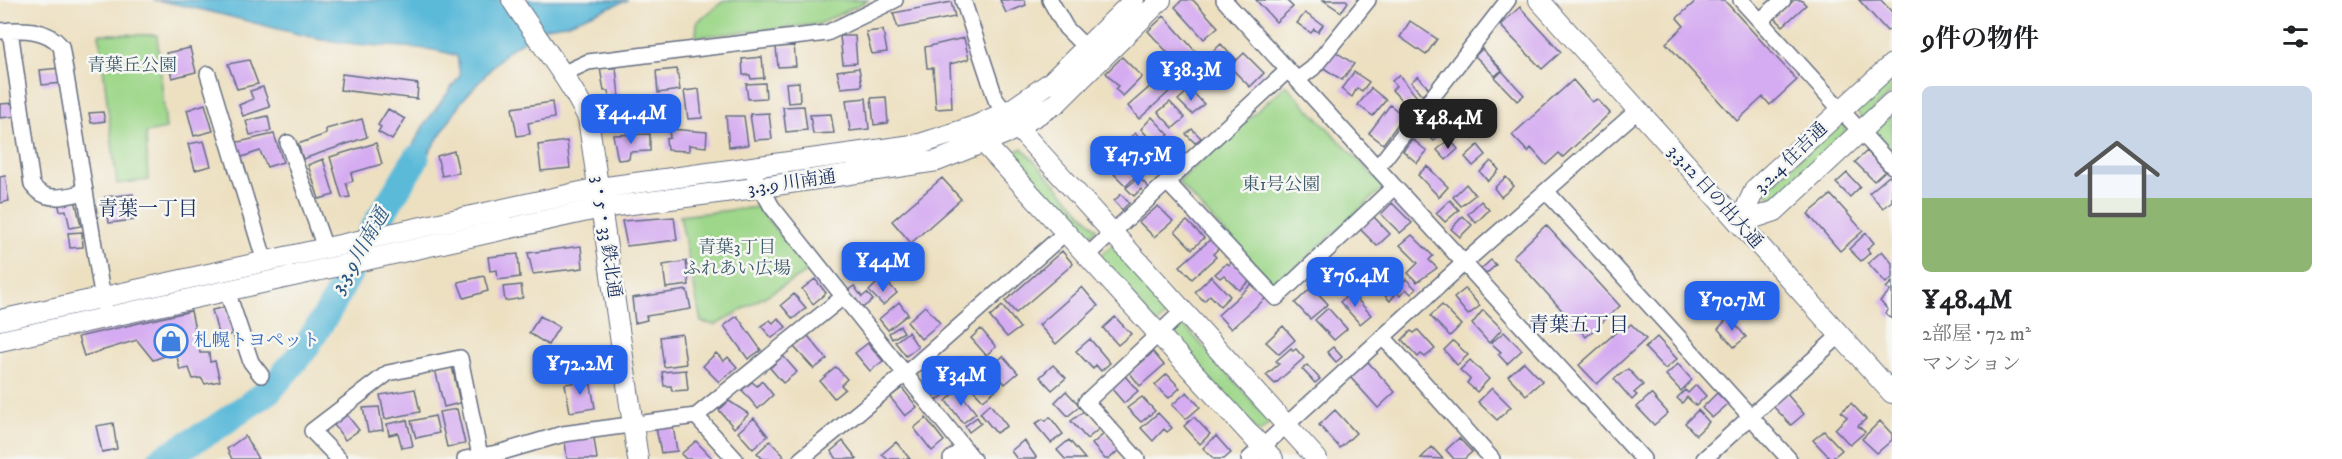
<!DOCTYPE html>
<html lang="ja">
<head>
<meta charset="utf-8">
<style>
  :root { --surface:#fff; --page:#f2f2f2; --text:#202124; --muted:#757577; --accent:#2563eb }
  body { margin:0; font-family:"IM FELL DW Pica","Noto Serif JP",serif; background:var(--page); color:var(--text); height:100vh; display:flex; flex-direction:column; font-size:22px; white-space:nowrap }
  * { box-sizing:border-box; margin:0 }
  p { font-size:20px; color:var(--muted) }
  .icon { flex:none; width:33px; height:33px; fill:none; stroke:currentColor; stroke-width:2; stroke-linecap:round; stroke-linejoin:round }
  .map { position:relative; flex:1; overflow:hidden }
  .details { display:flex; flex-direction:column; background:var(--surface); width:450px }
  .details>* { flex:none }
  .price { position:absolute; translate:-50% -51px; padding:0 14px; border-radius:12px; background:var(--accent); color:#fff; font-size:20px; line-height:39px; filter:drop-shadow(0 2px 3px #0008) }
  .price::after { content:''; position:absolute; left:50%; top:36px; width:18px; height:14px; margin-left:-9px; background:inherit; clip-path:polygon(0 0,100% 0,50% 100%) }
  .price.on { background:#222; color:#fff }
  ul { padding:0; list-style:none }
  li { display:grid; align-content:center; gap:12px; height:318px; padding:0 30px }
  li span { display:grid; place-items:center; height:186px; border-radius:9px; color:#555 }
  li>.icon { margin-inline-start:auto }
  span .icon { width:108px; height:108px; fill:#fffc; stroke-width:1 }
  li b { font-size:26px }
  h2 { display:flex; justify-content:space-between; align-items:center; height:72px; padding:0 30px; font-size:26px }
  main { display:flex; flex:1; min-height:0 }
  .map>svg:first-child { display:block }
  .green { fill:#9ed78a; stroke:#5c8374; stroke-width:1.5 }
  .water { fill:#5bbad9; stroke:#3b749c; stroke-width:1.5 }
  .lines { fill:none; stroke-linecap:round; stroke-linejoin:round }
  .river { stroke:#5bbad9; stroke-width:27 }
  .building { fill:#d5acf1 }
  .minor-casing { stroke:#646d81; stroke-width:18 }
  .tertiary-casing { stroke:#646d81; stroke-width:22 }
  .minor { stroke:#fff; stroke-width:15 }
  .tertiary { stroke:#fff; stroke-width:20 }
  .labels { text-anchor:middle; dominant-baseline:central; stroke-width:5; stroke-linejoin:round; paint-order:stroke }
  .park-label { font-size:18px; fill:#3c5969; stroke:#f6f6f2 }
  .street-label { font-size:18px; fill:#1b2f5e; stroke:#f6f6f2 }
  .shop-label { font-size:18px; fill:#366cbe; stroke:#f6f6f2; text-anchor:start }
  .neighbourhood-label { font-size:20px; fill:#1b2f5e; stroke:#f6f6f2 }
  .water-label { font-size:20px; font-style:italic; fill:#2e5983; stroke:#f6f6f2 }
</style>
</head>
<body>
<main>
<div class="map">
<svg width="1892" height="459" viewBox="0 0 1892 459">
  <rect width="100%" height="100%" fill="#f6f6f2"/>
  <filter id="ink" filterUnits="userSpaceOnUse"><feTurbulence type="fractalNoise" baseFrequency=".0167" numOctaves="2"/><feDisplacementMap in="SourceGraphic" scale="12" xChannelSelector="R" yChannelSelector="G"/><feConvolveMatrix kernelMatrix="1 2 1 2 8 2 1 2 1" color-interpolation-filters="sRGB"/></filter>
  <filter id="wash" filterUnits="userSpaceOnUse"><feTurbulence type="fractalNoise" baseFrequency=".008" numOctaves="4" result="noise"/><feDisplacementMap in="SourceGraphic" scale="24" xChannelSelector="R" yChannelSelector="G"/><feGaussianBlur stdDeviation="1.35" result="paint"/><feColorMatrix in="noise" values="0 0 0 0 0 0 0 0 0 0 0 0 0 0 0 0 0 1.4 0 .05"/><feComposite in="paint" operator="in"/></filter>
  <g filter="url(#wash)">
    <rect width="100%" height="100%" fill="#ede0c1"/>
    <path class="green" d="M725,0H869L819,24L696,37L697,22Z
      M99,34L157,35L166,129L146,133L148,180L117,184Z
      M1892,72V92L1863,119L1853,107Z
      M1286,85L1384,187L1275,287L1178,182Z
      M1892,115V154L1873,132Z
      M1838,122L1844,125L1846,133L1774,201L1765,191Z
      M1022,148L1097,229L1084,240L1006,158Z
      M757,207L810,270L716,325L701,322L680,216Z
      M1113,244L1173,309L1157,324L1097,258Z
      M1183,324L1271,422L1259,433L1170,336Z"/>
    <path class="water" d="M154,0H628L566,24L546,27L507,51L461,102L405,190L390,187L424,125L460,76L457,56C422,44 383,48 347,43C281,34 219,10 154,0Z"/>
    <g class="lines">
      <path class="river" d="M161,459L214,429L270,390L304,350L331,307L373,229L416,158"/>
    </g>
    <g id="blocks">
      <path class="building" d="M1000,0H1024L1026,5L1006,13Z
        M1182,0H1193L1218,27L1204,39L1175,7Z
        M1256,0H1286L1293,7L1276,22Z
        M1323,0H1346L1348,2L1341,12Z
        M1697,0H1724L1797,80L1770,105L1763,97L1737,121L1666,43L1684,26L1677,18Z
        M1794,0H1801L1806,5L1783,26L1775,18Z
        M1859,0H1881L1892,12V27L1887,31Z
        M951,2L955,17L898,28L893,13Z
        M1520,7L1561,52L1542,69L1500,25Z
        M1305,13L1323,25L1318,32L1314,29L1311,33L1297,23Z
        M1164,16L1204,61L1188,75L1148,31Z
        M1410,21L1437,39L1426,55L1400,37Z
        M883,30L887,52L872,54L866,32Z
        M840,36H855L857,63L843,64Z
        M964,38L969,59L950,64L952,108L936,109L933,68H927L925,47Z
        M1221,44L1229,53L1221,62L1212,52Z
        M794,46L796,66L778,67L776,47Z
        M190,48L196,72L172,78L166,53Z
        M1482,49L1502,70L1495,76L1475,56Z
        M1333,50L1354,64L1342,80L1322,67Z
        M1244,53L1264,73L1250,87L1230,67Z
        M1231,54L1236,59L1226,68L1222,63Z
        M762,57L764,78L751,79L750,75H743L742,59Z
        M1122,57L1142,77L1123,96L1115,89L1118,86L1106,73Z
        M249,60L258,84L237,89L228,64Z
        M61,68L63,83L42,85L40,70Z
        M600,68H616L619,96L609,97L608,91H604Z
        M859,68L862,86L841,88L837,71Z
        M677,69L680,90L658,93L656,71Z
        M1169,70L1180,82L1139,119L1128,106Z
        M1502,71L1524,95L1517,101L1495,78Z
        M1354,72L1369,82L1362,91L1357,88L1352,97L1341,89Z
        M342,74L418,84L417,99L340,90Z
        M1399,75L1417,97L1406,105L1392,90L1396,86L1392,81Z
        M1418,76L1429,89L1422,95L1411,82Z
        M1573,80L1592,102L1597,99L1610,113L1563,157L1559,153L1546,165L1531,148L1528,152L1512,135Z
        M799,82L800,102L788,103L786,83Z
        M765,83L766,98L748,99L746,84Z
        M263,87L270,107L243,116L239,105L253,99L250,91Z
        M1371,88L1386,100L1373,116L1358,105Z
        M699,89L702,118L688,119L684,91Z
        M1190,89L1204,104L1192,114L1178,100Z
        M886,97L888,123L874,125L871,98Z
        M866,98L869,129L850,131L846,100Z
        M552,102L554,118L528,123L530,134L517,136L512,108Z
        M1170,102L1185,118L1173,128L1158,112Z
        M15,103L17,116L0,118V104Z
        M205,104L213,131L194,136L187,110Z
        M648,104L649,121L637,123L635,115H629V106Z
        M1390,105L1404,116L1383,144L1369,133Z
        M804,106L807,130L786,132L783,107Z
        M388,109L405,119L392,140L378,132L381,127L378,125Z
        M103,112L105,121L91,123L89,113Z
        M769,113L772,139L754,140L750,114Z
        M831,114L834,133L813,134L810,115Z
        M268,116L271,131L250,135L246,121Z
        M726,116H744L748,145L729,147Z
        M1152,117L1169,135L1156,146L1141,129Z
        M1428,118L1444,129L1434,141L1419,129Z
        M362,119L367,137L303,159L298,144L326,134V129Z
        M669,129L707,132L706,147L689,145V151L667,150L666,139L670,138Z
        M1192,129L1201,138L1195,143L1186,134Z
        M1135,133L1151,151L1138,161L1122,145Z
        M274,134L283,162L267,167L260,151L239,158L234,143Z
        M650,134V151L630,152L629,159L618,160L613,135Z
        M1168,139L1178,150L1173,154L1163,143Z
        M1412,139L1427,151L1417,163L1403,151Z
        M1449,139L1458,149L1446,160L1437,150Z
        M204,141L211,166L195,170L188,144Z
        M567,141L570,168L541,171L538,145Z
        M376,143L382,164L351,173L353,181L346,183L350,197L342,198L330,157Z
        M1478,145L1486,155L1473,166L1465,157Z
        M1113,146L1124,158L1108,173L1095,160Z
        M454,151L459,173L442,176L437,156Z
        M1867,151L1885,171L1874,181L1855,162Z
        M1152,152L1161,162L1155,167L1147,158Z
        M323,159L334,195L319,199L308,165Z
        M1128,160L1140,172L1126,186L1114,174Z
        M1491,161L1499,170L1488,181L1480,172Z
        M1427,166L1448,187L1439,197L1418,175Z
        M1847,173L1860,187L1850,197L1836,183Z
        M5,176L9,201L0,203V177Z
        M1889,176L1892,179V201L1883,208L1869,193Z
        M1139,177L1151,190L1146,195L1141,189L1134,196L1126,188Z
        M1506,177L1514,186L1501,197L1494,188Z
        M942,178L961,199L911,243L892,221Z
        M1466,184L1475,195L1461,206L1453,197Z
        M133,194V199L137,198L138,211L133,212L134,220L109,223L105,197Z
        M1121,194L1129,203L1122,210L1114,201Z
        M1831,195L1863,231L1840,251L1808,214Z
        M75,199L81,226L70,228L66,210L60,211L58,202Z
        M1450,200L1459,210L1445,222L1436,213Z
        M1481,201L1489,210L1476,223L1468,214Z
        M1392,203L1412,223L1400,233L1381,214Z
        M1158,206L1173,221L1154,237L1139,222Z
        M1463,216L1472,225L1460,237L1451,229Z
        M674,217L677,240L627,246L622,221Z
        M1374,217L1390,234L1377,246L1360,229Z
        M1187,221L1204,238L1192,249L1175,231Z
        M1546,225L1620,306L1586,337L1513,256Z
        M82,232L83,247L70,248L68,233Z
        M1866,233L1874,243L1867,249L1870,253L1861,261L1849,249Z
        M1412,235L1433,256L1429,260L1437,268L1417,282L1408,273L1418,263L1400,245Z
        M1211,239L1220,247L1213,254L1216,257L1192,279L1180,266Z
        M581,246L583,268L533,274L528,253Z
        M1062,251L1073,264L1016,313L1005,301Z
        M1882,251L1892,263V278L1886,283L1868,263Z
        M867,252L880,264L865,279L855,270L860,264L857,261Z
        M518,254L520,277L498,280L497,270L490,271L488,257Z
        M1385,259L1391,265L1382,273L1377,267Z
        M1233,260L1252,279L1239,290L1224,275L1220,278L1215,274L1227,263L1229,265Z
        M1491,260L1496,265L1486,274L1481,269Z
        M686,261L689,285L666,288L663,265Z
        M1328,264L1339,278L1328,288L1316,274Z
        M1390,268L1403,282L1406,279L1416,289L1411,294L1406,289L1400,296L1397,292L1390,301L1372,281L1380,273L1383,276Z
        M484,276L488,291L464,298L458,282Z
        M1211,276L1230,296L1220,306L1210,295L1204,301L1195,292Z
        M815,279L826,293L813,304L802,289Z
        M878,282L886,289L890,285L897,293L883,305L869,291Z
        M1892,282V319L1885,313L1888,310L1880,301L1890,291L1886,288Z
        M1253,283L1267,297L1231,329L1218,315Z
        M521,285L523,298L505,301L503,287Z
        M854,286L862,297L867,293L873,300L861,309L847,291Z
        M1082,287L1098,306L1056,344L1039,325Z
        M1312,287L1328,304L1310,319L1295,303Z
        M1465,289L1480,306L1468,315L1454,298Z
        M687,290L691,309L646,316L647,320L635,323L632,298Z
        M1351,292L1371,315L1360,324L1340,302Z
        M794,294L806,308L793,319L781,305Z
        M899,302L908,314L888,330L879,319Z
        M1442,305L1461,325L1450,336L1430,316Z
        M925,306L940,323L921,339L907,322Z
        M1002,306L1020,328L1007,337L990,317Z
        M226,307L233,334L219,337L212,310Z
        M1328,308L1347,329L1334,340L1315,320Z
        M1483,310L1502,329L1489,343L1472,324Z
        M191,311L200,353H209L210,362L215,361L220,381L205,384L201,378L193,379L189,368L180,370L176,352L153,360L137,340L84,356L78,337Z
        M540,316L559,327L548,345L529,333Z
        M737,316L761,350L748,359L724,326Z
        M1115,317L1131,334L1118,345L1103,328Z
        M1729,317L1746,337L1734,347L1718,329Z
        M778,318L786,327L772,338L761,326L770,320L773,323Z
        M1631,324L1646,339L1597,384L1579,365L1621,328L1623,331Z
        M900,326L904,332L892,339L889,333Z
        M1283,326L1295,340L1279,354L1266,342Z
        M981,329L996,347L986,355L971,338Z
        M1418,330L1435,349L1425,357L1421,354L1418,357L1402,340L1411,331L1414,333Z
        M908,332L918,347L906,356L895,342Z
        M1504,332L1522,350L1507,364L1498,354L1501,352L1491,343Z
        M682,334L686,364L664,367L660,337Z
        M808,336L827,359L814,369L794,347Z
        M1657,337L1677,359L1665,369L1645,348Z
        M1090,339L1110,363L1101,371L1096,365L1093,369L1076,351Z
        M1453,341L1468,355L1457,365L1444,350Z
        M868,343L883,361L870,371L855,353Z
        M1333,347L1342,357L1336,362L1327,352Z
        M1291,348L1293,351L1296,349L1304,358L1275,384L1266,375L1279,364L1276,361Z
        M1153,352L1164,365L1140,386L1130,373Z
        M716,353L724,361L728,357L737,367L719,382L703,366Z
        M783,356L797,372L783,383L770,368Z
        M1003,356L1018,373L1005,384L991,367Z
        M960,357L971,370L960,379L949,367Z
        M1470,360L1489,379L1477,392L1467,383L1470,379L1460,370Z
        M936,361L949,378L936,387L923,371Z
        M1368,362L1395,392L1378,408L1350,377Z
        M1524,362L1542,381L1526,395L1508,376Z
        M1678,364L1692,380L1681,391L1666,375Z
        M1053,365L1066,378L1052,390L1040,377Z
        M1307,365L1320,379L1315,383L1302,369Z
        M452,366L460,403L444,407L435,369Z
        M836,367L847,379L841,385L845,389L834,398L820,381Z
        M1628,369L1643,385L1634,393L1637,395L1632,400L1614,379Z
        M686,370L688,390L672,391L671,386H664L662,372Z
        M982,371L997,389L983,400L968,384Z
        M1167,374L1180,388L1169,398L1155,385Z
        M1125,376L1138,391L1124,403L1112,389Z
        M590,380L595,408L570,412L565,384Z
        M951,380L956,386L936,401L931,395Z
        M762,381L773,395L758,409L742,390L752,382L757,386Z
        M1696,385L1706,396L1696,406L1687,397L1682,403L1677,398L1685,390L1688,393Z
        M902,388L917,407L905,416L890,397Z
        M1492,388L1511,407L1497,420L1478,402Z
        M415,389L420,412L385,419L380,395Z
        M958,390L976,413L963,423L946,401Z
        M1066,391L1080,406L1068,416L1055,402Z
        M1187,392L1200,407L1186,419L1172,405Z
        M1717,393L1728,404L1712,418L1702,408Z
        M1786,393L1804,414L1791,425L1772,405Z
        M1651,394L1668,413L1654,425L1637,407Z
        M1142,397L1155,411L1141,422L1127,408Z
        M729,401L749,414L734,428L719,410Z
        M1851,403L1866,419L1858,426L1865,432L1850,445L1835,429L1847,417L1841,412Z
        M990,404L1007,426L996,433L980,413Z
        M379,407L383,430L368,432L363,408Z
        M457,409L465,444L447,447L439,412Z
        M1335,410L1356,433L1340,448L1319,425Z
        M1698,410L1709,422L1696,435L1685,423Z
        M1084,411L1100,428L1087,439L1071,421Z
        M1158,413L1172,428L1167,432L1164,429L1153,441L1141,428Z
        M347,415L359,430L345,440L334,425Z
        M435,416L439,433L416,438L411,421Z
        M977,417L981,423L969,432L965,426Z
        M1050,417L1063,434L1051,443L1035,424L1043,419L1046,421Z
        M1194,417L1210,434L1200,444L1184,426Z
        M754,418L768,436L753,449L738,432Z
        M926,418L944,441L932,451L914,428Z
        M407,420L413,446L402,448L398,433L389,435L387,424Z
        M1880,421L1892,434V440L1877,453L1862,439Z
        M113,423L117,449L102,452L96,426Z
        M673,426L677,451L661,453L656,428Z
        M1824,431L1842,450L1831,459L1813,440Z
        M1105,433L1119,450L1109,459H1105L1092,444Z
        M245,436L258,459H232L227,449Z
        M1216,436L1231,453L1224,459H1214L1203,448Z
        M594,438L597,459H567L565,441Z
        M1459,438L1472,452L1464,459H1454L1446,450Z
        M1024,440L1036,457L1034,459H1017L1011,451Z
        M1069,440L1085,459H1065L1057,450Z
        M696,441L713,459H686L681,454Z
        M770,441L784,456L780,459H763L757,453Z
        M843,441L857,459H837L831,451Z
        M896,442L910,459H887L882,454Z
        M1432,447L1443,459L1421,458Z"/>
    </g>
  </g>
  <g filter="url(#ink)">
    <use href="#blocks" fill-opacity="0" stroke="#646d81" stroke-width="1.5"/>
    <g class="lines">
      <defs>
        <path id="minor" d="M963,0L996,100L1012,120
          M1050,0L1066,28L1093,55
          M1224,0L1643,459
          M1741,0L1892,166
          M1760,21L1783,0
          M10,30L32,185C46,204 66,196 85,192
          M0,31C22,29 46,28 61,46L104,306
          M208,74L265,262
          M562,74L588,62L827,33L895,0
          M1297,80L1313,68L1368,0
          M288,143L325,248
          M750,168L772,207L973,459
          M1377,168L1508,0
          M1167,182L1276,298L1394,187
          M1546,191L1789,459
          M1087,256L1288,70
          M227,291L251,362L261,375
          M1383,337L1492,459
          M696,416L735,459
          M339,459L312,431L388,373L460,358L480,456
          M465,459L502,452L563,434L696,416L843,297
          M801,459L904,375L1066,232
          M951,459L964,448
          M1137,459L1086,402L1183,311
          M1249,459L1464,263L1638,110
          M1704,459L1840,335"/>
        <path id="tertiary" d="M512,0C537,39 568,77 588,118L638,459
          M1539,0L1892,393
          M1017,127L1317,459
          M979,134L984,143L1273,459
          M1739,223L1755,189L1892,64
          M1739,223L1775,211L1892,102
          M0,320L599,188L920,144L975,126L1012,109L1051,82L1134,0
          M0,341L601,208L763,187L937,161L1009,132L1057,103L1161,0"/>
      </defs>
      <use href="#minor" class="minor-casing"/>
      <use href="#tertiary" class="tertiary-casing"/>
      <use href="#minor" class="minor"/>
      <use href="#tertiary" class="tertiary"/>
    </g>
  </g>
  <defs>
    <symbol id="shop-ring" viewBox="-11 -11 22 22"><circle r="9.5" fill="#f6f6f2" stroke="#3f7fe0" stroke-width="1.5"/><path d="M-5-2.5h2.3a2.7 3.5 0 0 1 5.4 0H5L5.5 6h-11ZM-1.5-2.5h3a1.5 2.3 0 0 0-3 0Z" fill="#3f7fe0"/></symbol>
  </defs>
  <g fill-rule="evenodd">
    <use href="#shop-ring" x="152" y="322" width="38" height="38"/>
  </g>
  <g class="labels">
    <g class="park-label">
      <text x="132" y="66">青葉丘公園</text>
      <text x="1281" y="185">東1号公園</text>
      <text x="737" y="248">青葉3丁目<tspan x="737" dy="21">ふれあい広場</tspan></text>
    </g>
    <g class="street-label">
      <text transform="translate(1791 158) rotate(-44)">3.2.4 住吉通</text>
      <text transform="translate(792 183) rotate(-8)">3.3.9 川南通</text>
      <text transform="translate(1715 197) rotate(48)">3.3.12 日の出大通</text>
      <text transform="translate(606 237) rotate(82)">3・5・33 鉄北通</text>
    </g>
    <g class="shop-label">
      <text x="194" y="341">札幌トヨペット</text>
    </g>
    <g class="neighbourhood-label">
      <text x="148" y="209">青葉一丁目</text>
      <text x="1579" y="325">青葉五丁目</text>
    </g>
    <g class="water-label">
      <text transform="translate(361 251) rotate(-60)">3.3.9川南通</text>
    </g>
  </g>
</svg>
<b class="price" style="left:1191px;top:102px">¥38.3M</b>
<b class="price" style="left:631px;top:145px">¥44.4M</b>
<b class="price on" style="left:1448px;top:150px">¥48.4M</b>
<b class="price" style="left:1138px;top:187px">¥47.5M</b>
<b class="price" style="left:883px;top:293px">¥44M</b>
<b class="price" style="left:1355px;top:308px">¥76.4M</b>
<b class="price" style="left:1732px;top:332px">¥70.7M</b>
<b class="price" style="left:580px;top:396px">¥72.2M</b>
<b class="price" style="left:961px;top:407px">¥34M</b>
</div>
<section class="details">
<h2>9件の物件<svg class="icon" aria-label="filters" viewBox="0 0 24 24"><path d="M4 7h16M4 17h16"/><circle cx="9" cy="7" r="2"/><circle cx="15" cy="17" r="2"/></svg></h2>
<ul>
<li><span style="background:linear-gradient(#c9d6e8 60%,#8fb573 0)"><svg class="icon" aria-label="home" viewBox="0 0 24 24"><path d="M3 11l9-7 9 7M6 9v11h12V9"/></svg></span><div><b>¥48.4M</b><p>2部屋 · 72 m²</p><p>マンション</p></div></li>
</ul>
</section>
</main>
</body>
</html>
